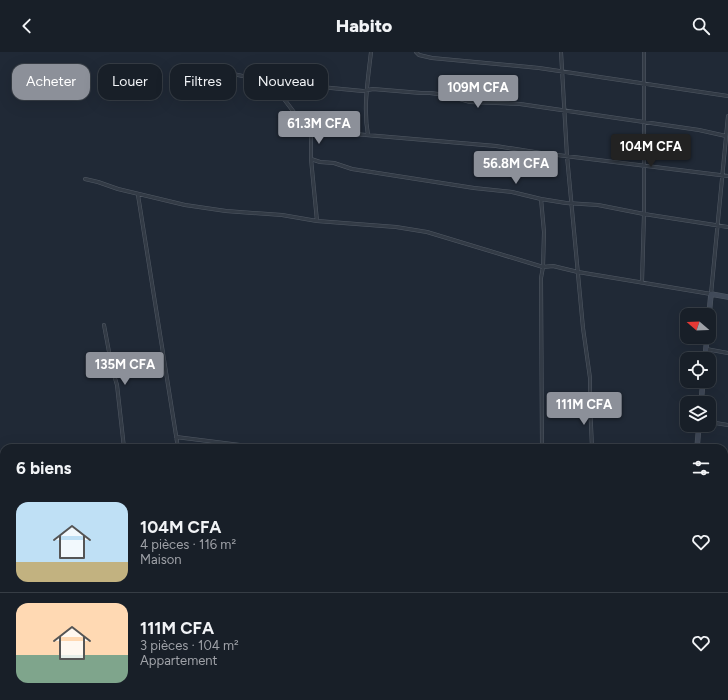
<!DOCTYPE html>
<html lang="fr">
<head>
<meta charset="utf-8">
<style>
  :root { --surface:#181f28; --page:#252c34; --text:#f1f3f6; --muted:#9fa2a8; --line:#363d45; --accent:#8c9099 }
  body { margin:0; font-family:Figtree,sans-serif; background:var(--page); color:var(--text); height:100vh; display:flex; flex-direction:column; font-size:15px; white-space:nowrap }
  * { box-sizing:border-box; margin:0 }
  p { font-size:13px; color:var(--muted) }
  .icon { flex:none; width:22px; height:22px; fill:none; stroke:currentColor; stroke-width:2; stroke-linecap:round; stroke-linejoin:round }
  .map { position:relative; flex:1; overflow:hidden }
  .details { position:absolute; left:0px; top:392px; width:728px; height:256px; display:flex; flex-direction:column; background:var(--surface); border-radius:12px 12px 0 0; box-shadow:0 4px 16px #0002,0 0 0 1px var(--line) }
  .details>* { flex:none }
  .top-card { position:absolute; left:12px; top:12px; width:400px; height:36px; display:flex; gap:8px }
  .needle { width:26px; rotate:289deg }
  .buttons { position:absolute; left:680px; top:256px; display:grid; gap:8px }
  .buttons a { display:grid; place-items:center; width:36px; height:36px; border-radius:8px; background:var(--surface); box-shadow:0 4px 16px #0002,0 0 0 1px var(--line); font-size:20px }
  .price { position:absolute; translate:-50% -34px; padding:0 9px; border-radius:4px; background:var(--accent); color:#fff; font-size:13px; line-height:26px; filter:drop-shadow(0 1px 2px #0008) }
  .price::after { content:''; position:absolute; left:50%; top:24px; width:12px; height:9px; margin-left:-6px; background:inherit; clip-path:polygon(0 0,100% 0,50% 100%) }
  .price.current { background:#222; color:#fff }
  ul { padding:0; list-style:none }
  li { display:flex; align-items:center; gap:12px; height:100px; padding:0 16px }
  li+li { border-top:1px solid var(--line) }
  li span { display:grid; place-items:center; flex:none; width:112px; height:80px; border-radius:12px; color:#555 }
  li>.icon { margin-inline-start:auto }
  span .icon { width:48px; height:48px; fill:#fffc; stroke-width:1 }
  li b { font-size:17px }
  h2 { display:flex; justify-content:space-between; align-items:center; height:48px; padding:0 16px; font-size:17px }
  .chip { padding:0 14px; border-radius:12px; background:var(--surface); box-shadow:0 4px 16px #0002,0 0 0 1px var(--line); font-size:14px; line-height:36px }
  .chip.current { background:var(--accent); color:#fff }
  header { display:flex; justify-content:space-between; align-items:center; height:52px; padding:0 16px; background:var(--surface); font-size:18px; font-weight:800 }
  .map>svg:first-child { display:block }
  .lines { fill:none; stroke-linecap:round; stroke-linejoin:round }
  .street-casing { stroke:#515964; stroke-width:4 }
  .secondary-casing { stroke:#515964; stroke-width:5.5 }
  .street { stroke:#333b46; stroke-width:3 }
  .secondary { stroke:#414a59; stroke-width:4.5 }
</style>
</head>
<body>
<header><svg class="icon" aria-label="back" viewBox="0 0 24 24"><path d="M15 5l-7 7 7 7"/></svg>Habito<svg class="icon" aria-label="search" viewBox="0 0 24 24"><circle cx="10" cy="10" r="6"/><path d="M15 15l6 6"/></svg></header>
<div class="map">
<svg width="728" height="648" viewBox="0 0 728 648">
  <rect width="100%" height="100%" fill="#202936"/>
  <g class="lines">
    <defs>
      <path id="street" d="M416,0L419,3L432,6L539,16L728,44
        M561,0L567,104L583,276L590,326V351L592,396
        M233,22L272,30L310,34L363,39L373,37L421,41H430L446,43L470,50L520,52L699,78L726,84
        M275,35L311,83V107L317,169
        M307,78L496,94L541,101L728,124
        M368,83C363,56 368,27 371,0
        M311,107L320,110L334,111L352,117L474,136L512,140L541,147L566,151L598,153L644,162L728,175
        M85,127L98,130L118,137L185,153L226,159L282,163L317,169L396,175L427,180L543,215L553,214L578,220L711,242L728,64
        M138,143L178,396
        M541,147L544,180L543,215L541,226L542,396
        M642,230L644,162V0
        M104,273L112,316L117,333L124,396
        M706,297L728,301
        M709,370L728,373
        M176,385L264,396
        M724,453H728
        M724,616L728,617
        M217,644V648
        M541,644L542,648
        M613,644V648"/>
      <path id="secondary" d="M709,263L711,242L728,245
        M705,307L707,285
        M701,351L703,329
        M697,396L699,373
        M689,644V648"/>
    </defs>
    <use href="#street" class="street-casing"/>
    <use href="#secondary" class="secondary-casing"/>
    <use href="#street" class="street"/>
    <use href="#secondary" class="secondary"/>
  </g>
</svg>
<div class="buttons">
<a><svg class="needle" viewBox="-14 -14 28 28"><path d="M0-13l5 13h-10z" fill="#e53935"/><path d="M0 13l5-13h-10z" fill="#9fa2a8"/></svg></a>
<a><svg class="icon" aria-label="locate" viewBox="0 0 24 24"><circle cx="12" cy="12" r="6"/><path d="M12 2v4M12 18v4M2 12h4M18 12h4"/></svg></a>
<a><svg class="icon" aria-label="layers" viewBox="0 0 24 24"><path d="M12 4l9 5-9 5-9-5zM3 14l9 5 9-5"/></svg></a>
</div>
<b class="price" style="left:478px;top:57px">109M CFA</b>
<b class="price" style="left:319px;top:93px">61.3M CFA</b>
<b class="price current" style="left:651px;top:116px">104M CFA</b>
<b class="price" style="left:516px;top:133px">56.8M CFA</b>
<b class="price" style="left:125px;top:334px">135M CFA</b>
<b class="price" style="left:584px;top:374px">111M CFA</b>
<div class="top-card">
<a class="chip current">Acheter</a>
<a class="chip">Louer</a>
<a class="chip">Filtres</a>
<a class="chip">Nouveau</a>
</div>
<section class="details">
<h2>6 biens<svg class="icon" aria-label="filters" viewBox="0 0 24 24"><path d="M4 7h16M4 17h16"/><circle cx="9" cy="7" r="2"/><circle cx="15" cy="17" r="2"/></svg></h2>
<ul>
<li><span style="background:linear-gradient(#bfe0f5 75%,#c2b280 0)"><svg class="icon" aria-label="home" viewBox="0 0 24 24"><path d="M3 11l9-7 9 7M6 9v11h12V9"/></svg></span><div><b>104M CFA</b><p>4 pièces · 116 m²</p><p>Maison</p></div><svg class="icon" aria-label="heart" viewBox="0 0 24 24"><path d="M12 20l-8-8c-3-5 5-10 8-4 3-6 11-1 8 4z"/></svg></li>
<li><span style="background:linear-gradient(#ffd9b3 65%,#7fa58c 0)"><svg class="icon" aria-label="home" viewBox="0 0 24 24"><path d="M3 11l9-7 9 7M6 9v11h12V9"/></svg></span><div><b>111M CFA</b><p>3 pièces · 104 m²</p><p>Appartement</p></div><svg class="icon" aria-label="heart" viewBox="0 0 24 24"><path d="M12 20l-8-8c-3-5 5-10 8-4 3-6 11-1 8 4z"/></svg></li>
</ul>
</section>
</div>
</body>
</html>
